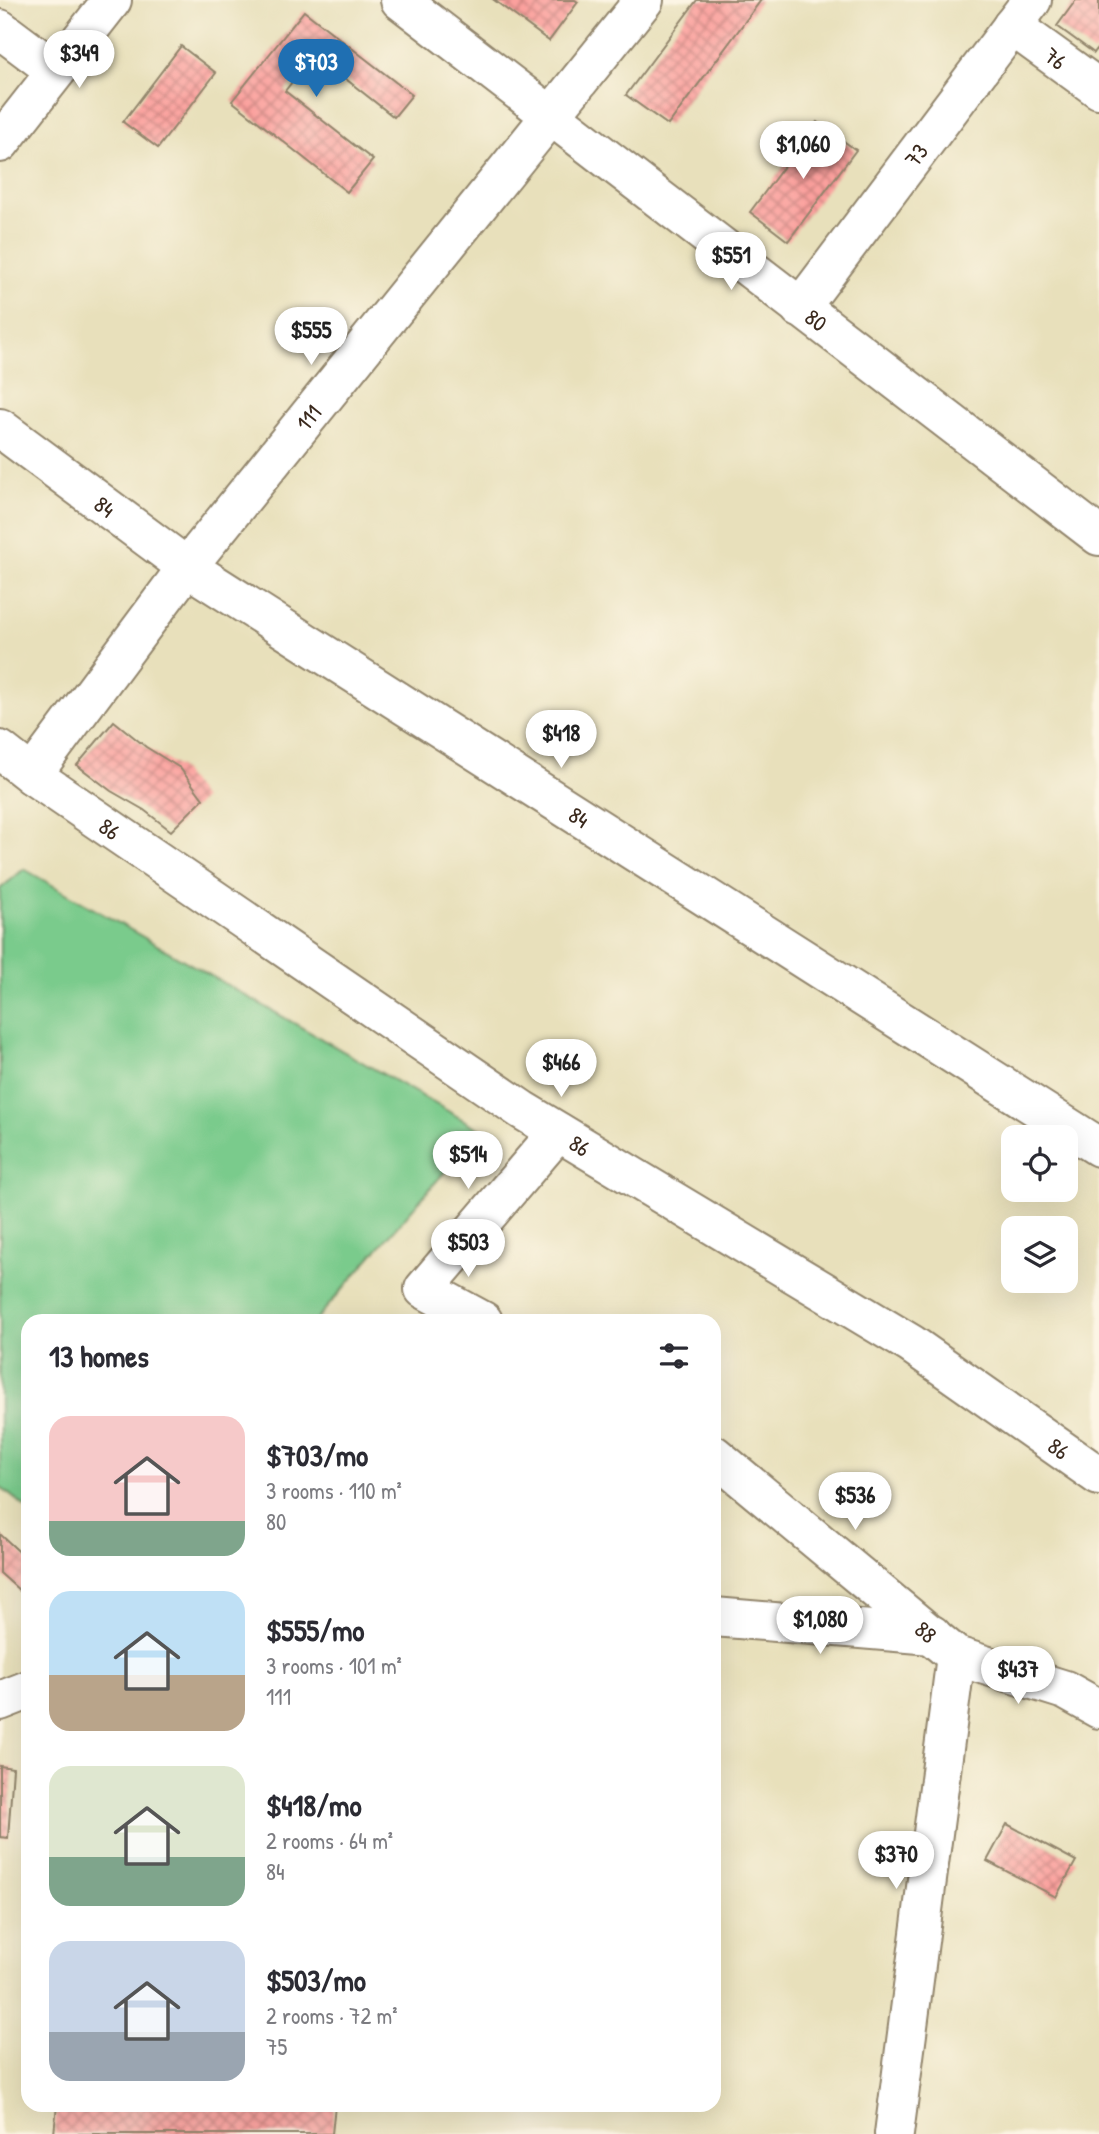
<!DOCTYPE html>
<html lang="en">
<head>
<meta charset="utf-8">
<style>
  :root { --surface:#fff; --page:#f7f7f7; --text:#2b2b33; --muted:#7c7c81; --accent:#1f6fb2 }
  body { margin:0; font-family:"Patrick Hand",sans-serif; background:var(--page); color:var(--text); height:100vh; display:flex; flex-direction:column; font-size:26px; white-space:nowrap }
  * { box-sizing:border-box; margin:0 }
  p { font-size:23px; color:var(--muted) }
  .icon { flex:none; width:38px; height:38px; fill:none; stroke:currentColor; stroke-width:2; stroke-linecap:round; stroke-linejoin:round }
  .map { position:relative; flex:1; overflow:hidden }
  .panel { position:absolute; left:21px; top:1314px; width:700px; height:798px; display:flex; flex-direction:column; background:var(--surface); border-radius:21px; box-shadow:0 7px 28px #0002 }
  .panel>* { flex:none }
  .fabs { position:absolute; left:1001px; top:1125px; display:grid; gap:14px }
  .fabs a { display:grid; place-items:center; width:77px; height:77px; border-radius:14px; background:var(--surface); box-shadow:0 7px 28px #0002; font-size:35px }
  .price { position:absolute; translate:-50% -60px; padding:0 16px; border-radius:24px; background:#fff; color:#222; font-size:23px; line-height:46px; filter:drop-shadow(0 2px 4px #0008) }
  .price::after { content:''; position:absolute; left:50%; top:42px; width:21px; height:16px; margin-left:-10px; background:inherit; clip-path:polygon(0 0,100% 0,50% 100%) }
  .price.selected { background:var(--accent); color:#fff }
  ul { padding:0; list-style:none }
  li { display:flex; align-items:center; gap:21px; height:175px; padding:0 28px }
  li span { display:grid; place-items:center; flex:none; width:196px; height:140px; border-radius:21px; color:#555 }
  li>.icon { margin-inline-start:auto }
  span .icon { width:84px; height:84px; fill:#fffc; stroke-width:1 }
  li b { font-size:30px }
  h2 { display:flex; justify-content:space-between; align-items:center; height:84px; padding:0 28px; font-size:30px }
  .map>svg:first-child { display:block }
  .park { fill:#7acb8c; stroke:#5a7a55; stroke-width:2 }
  .building { fill:url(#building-cross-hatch) }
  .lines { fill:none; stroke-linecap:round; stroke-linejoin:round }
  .street-casing { stroke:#92856c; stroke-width:42 }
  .secondary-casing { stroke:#92856c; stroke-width:42 }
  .street { stroke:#fff; stroke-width:38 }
  .secondary { stroke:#fff; stroke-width:38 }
  .labels { text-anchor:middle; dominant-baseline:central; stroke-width:5; stroke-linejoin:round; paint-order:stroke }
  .street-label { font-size:23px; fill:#3b2a1e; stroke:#fcf5e5 }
</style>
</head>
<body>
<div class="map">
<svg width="1099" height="2134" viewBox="0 0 1099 2134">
  <defs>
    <pattern id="building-cross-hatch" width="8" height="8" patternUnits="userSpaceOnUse" patternTransform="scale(1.75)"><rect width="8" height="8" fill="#fba09d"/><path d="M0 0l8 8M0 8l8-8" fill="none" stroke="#cc837f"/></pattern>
  </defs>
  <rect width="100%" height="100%" fill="#fcf5e5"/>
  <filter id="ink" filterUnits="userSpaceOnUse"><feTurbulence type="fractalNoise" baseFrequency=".0143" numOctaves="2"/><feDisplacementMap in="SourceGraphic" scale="14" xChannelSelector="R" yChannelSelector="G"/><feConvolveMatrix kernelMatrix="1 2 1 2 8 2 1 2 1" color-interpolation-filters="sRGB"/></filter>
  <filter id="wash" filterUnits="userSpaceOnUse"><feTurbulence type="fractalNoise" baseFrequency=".00686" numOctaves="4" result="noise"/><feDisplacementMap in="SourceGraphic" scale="28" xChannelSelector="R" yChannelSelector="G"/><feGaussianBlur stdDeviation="1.57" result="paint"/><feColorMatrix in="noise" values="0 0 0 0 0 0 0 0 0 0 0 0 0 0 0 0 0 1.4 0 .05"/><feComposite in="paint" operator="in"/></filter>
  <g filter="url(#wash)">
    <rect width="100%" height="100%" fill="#e8e0bb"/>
    <path class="park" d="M24,869L481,1130L315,1321H28V1509L0,1487V889Z"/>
    <g id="blocks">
      <path class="building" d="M494,0H575L578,2L549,41Z
        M697,0H761L668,125L626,95Z
        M1076,0H1099V46L1094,53L1057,26Z
        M304,11L412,95L394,117L314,54L285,91L373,160L347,192L232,101Z
        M181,46L216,73L158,148L123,122Z
        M817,122L856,150L788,241L750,212Z
        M114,721L146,747L180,768L203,799L171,831L144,810L111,791L77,765Z
        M0,1534L28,1560V1583L20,1591L0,1573Z
        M0,1766L13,1768L8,1838L0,1837Z
        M1007,1824L1076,1861L1056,1897L987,1861Z
        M57,2105H335L332,2134H54Z"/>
    </g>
  </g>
  <g filter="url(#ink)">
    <use href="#blocks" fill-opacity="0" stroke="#92856c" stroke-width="2"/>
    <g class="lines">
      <defs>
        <g id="street">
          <path id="s1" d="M400,0L1099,536"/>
          <path id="s2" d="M1012,26L1099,89"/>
          <path d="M0,29L56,71"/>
          <path id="s3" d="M800,308L1032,0"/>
          <path id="s4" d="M0,428L187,567L1099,1147"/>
          <path id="s5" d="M0,750L32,775L522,1110L911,1344L1099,1476"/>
          <path id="s6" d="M32,775L187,567L644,0"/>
          <path d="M483,1321L424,1289L558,1132"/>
          <path id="s7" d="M714,1455L956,1656L1065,1690L1099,1709"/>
          <path d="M714,1617L932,1635"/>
          <path d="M0,1701L28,1690"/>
          <path d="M894,2134L956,1656"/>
        </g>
        <path id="secondary" d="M0,143L112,0"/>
      </defs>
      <use href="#street" class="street-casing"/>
      <use href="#secondary" class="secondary-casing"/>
      <use href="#street" class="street"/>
      <use href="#secondary" class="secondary"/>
    </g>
  </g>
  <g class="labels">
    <g class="street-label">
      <text stroke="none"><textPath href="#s2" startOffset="54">76</textPath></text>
      <text stroke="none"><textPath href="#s3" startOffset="192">73</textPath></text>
      <text stroke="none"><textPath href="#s1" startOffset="525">80</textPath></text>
      <text stroke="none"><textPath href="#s6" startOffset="452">111</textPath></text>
      <text stroke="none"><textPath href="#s4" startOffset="131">84</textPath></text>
      <text stroke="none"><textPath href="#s4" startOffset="698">84</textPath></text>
      <text stroke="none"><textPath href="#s5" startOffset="135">86</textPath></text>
      <text stroke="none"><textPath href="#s5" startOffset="702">86</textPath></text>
      <text stroke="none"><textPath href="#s5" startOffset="1269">86</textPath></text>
      <text stroke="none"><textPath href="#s7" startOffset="276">88</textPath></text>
    </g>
  </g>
</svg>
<div class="fabs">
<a><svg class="icon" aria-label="locate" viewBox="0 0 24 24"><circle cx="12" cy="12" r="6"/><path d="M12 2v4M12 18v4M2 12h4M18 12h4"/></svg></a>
<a><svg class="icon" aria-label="layers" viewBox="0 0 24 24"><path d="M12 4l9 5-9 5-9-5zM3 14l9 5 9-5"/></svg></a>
</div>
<b class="price" style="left:79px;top:90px">$349</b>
<b class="price selected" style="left:316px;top:99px">$703</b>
<b class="price" style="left:803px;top:181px">$1,060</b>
<b class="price" style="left:731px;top:292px">$551</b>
<b class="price" style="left:311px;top:367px">$555</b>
<b class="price" style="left:561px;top:770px">$418</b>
<b class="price" style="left:561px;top:1099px">$466</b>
<b class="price" style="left:468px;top:1191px">$514</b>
<b class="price" style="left:468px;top:1279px">$503</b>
<b class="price" style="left:855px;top:1532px">$536</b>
<b class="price" style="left:820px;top:1656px">$1,080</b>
<b class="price" style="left:1018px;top:1706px">$437</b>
<b class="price" style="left:896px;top:1891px">$370</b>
<section class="panel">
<h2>13 homes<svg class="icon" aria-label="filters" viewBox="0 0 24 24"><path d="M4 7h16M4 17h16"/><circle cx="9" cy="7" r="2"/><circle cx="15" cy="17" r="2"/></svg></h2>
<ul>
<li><span style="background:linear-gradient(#f6c9c9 75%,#7fa58c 0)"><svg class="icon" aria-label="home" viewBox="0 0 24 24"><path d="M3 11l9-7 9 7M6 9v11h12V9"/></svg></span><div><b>$703/mo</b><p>3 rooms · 110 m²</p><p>80</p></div></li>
<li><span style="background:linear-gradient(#bfe0f5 60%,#b9a48a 0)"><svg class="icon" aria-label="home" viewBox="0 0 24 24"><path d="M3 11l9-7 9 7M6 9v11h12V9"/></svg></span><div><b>$555/mo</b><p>3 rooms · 101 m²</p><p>111</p></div></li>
<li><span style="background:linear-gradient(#dfe7d0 65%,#7fa58c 0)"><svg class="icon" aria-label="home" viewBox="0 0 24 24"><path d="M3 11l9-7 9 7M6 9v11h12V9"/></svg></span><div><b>$418/mo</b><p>2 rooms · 64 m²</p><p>84</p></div></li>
<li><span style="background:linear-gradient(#c9d6e8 65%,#9aa5b1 0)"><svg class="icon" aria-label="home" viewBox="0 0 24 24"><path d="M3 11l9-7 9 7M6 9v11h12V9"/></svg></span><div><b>$503/mo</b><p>2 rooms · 72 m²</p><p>75</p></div></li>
</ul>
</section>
</div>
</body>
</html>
